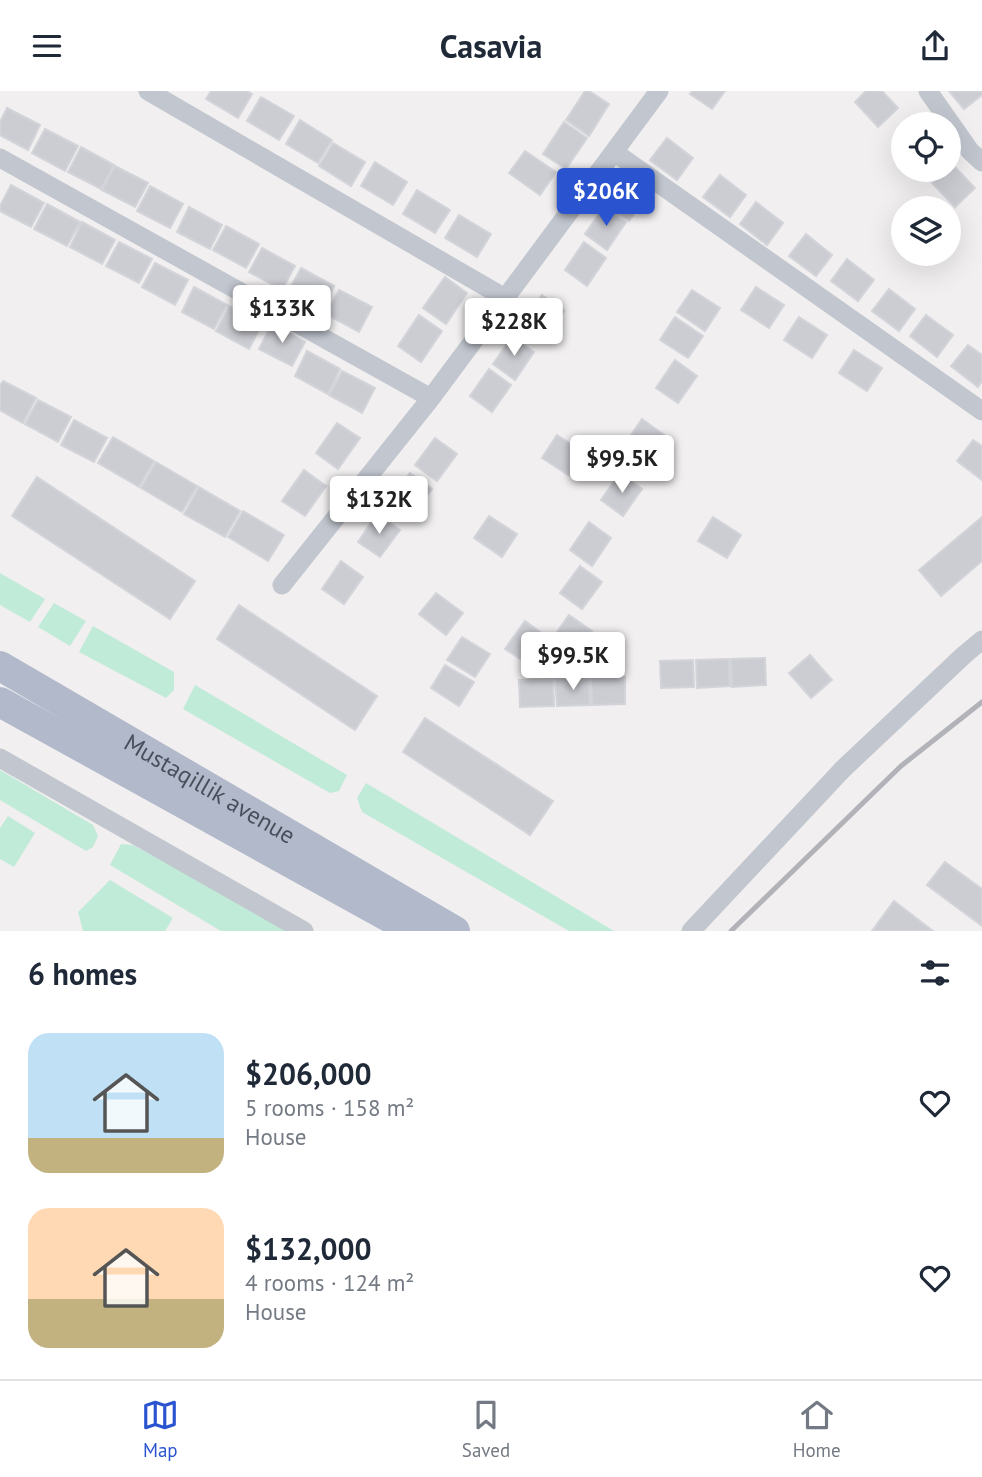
<!DOCTYPE html>
<html lang="en">
<head>
<meta charset="utf-8">
<style>
  :root { --surface:#fff; --page:#f6f6f7; --text:#1f2937; --muted:#747a83; --line:#e0e1e3; --accent:#2a53d0 }
  body { margin:0; font-family:"PT Sans",sans-serif; background:var(--page); color:var(--text); height:100vh; display:flex; flex-direction:column; font-size:26px; white-space:nowrap }
  * { box-sizing:border-box; margin:0 }
  p { font-size:23px; color:var(--muted) }
  .icon { flex:none; width:38px; height:38px; fill:none; stroke:currentColor; stroke-width:2; stroke-linecap:round; stroke-linejoin:round }
  .map { position:relative; height:840px; overflow:hidden }
  .side { display:flex; flex-direction:column; background:var(--surface); flex:1 }
  .side>* { flex:none }
  .controls { position:absolute; left:891px; top:21px; display:grid; gap:14px }
  .controls a { display:grid; place-items:center; width:70px; height:70px; border-radius:50%; background:var(--surface); box-shadow:0 7px 28px #0002; font-size:35px }
  .price { position:absolute; translate:-50% -60px; padding:0 16px; border-radius:7px; background:#fff; color:#222; font-size:23px; line-height:46px; filter:drop-shadow(0 2px 4px #0008) }
  .price::after { content:''; position:absolute; left:50%; top:42px; width:21px; height:16px; margin-left:-10px; background:inherit; clip-path:polygon(0 0,100% 0,50% 100%) }
  .price.current { background:var(--accent); color:#fff }
  ul { padding:0; list-style:none }
  li { display:flex; align-items:center; gap:21px; height:175px; padding:0 28px }
  li span { display:grid; place-items:center; flex:none; width:196px; height:140px; border-radius:21px; color:#555 }
  li>.icon { margin-inline-start:auto }
  span .icon { width:84px; height:84px; fill:#fffc; stroke-width:1 }
  li b { font-size:30px }
  h2 { display:flex; justify-content:space-between; align-items:center; height:84px; padding:0 28px; font-size:30px }
  header { display:flex; justify-content:space-between; align-items:center; height:91px; padding:0 28px; background:var(--surface); font-size:32px; font-weight:700 }
  .menu { display:flex; justify-content:space-around; align-items:center; height:98px; border-top:2px solid var(--line); background:var(--surface); font-size:19px; color:var(--muted) }
  .menu a { display:grid; justify-items:center; gap:4px }
  .menu .current { color:var(--accent) }
  .map>svg:first-child { display:block }
  .green { fill:#c1ebd9 }
  .building { fill:#cccdd3; stroke:#d3d4da; stroke-width:2 }
  .lines { fill:none; stroke-linecap:round; stroke-linejoin:round }
  .minor { stroke:#c1c6cf; stroke-width:19 }
  .primary { stroke:#b1b9cb; stroke-width:30 }
  .rail { stroke:#b2b3b8; stroke-width:5 }
  .labels { text-anchor:middle; dominant-baseline:central; stroke-width:6; stroke-linejoin:round; paint-order:stroke }
  .street-label { font-size:24px; fill:#494f5a; stroke:#fff }
</style>
</head>
<body>
<header><svg class="icon" aria-label="menu" viewBox="0 0 24 24"><path d="M4 6h16M4 12h16M4 18h16"/></svg>Casavia<svg class="icon" aria-label="share" viewBox="0 0 24 24"><path d="M12 15V3M7 8l5-5 5 5M5 13v7h14v-7"/></svg></header>
<div class="map">
<svg width="982" height="840" viewBox="0 0 982 840">
  <rect width="100%" height="100%" fill="#f1efef"/>
  <path class="green" d="M0,482L45,508L30,531L0,514Z
    M54,512L86,530L70,555L38,536Z
    M93,535L174,581V599L166,607L79,561Z
    M195,594L347,684L339,700L330,702L183,618Z
    M0,679L93,734L98,745L93,756L86,760L0,709Z
    M366,692L614,840H569L362,721L357,707Z
    M8,725L35,742L14,776L0,768V737Z
    M121,753L133,754L292,840H221L110,774Z
    M110,789L173,827L165,840H83L78,821Z"/>
  <path class="building" d="M211,0H247L252,3L238,27L206,8Z
    M585,0H589L609,13L589,45L566,29Z
    M692,0H725L712,18L690,3Z
    M866,0H882L898,17L878,36L855,11Z
    M949,0H982V4L964,18Z
    M261,6L294,25L279,49L247,30Z
    M7,17L40,34L28,59L0,44V31Z
    M300,29L332,49L318,72L286,53Z
    M564,31L587,47L566,78L543,63Z
    M45,38L78,55L65,80L32,62Z
    M667,47L693,67L677,89L650,69Z
    M333,52L365,71L351,95L319,75Z
    M81,56L114,74L101,98L68,81Z
    M525,60L556,81L540,104L509,82Z
    M375,71L407,91L393,114L361,95Z
    M952,73L975,97L955,116L932,92L946,79H948V76Z
    M115,75L148,92L135,116L102,99Z
    M720,84L746,104L730,126L703,106Z
    M626,87L648,103L629,130L606,115Z
    M11,94L44,112L31,136L0,120V115Z
    M150,95L183,113L170,137L137,120Z
    M417,99L450,119L435,142L403,123Z
    M756,111L783,132L767,154L740,133Z
    M47,113L80,131L67,155L34,138Z
    M189,116L222,134L210,158L177,141Z
    M604,116L626,131L607,159L585,143Z
    M459,124L491,143L477,166L445,147Z
    M82,131L115,149L102,173L70,156Z
    M226,135L259,153L246,177L213,159Z
    M806,143L832,164L816,185L789,165Z
    M119,151L152,168L139,192L106,175Z
    M584,151L606,167L587,195L565,179Z
    M262,157L295,175L282,199L249,181Z
    M847,168L874,189L858,210L831,190Z
    M155,172L188,189L175,214L142,196Z
    M301,177L334,195L321,219L288,201Z
    M445,186L467,202L446,233L423,217Z
    M194,196L227,214L214,238L182,221Z
    M756,196L784,214L769,237L741,219Z
    M889,198L915,218L899,240L872,220Z
    M339,199L372,216L359,241L326,223Z
    M692,199L720,217L705,240L677,221Z
    M542,204L564,220L545,248L523,232Z
    M229,215L262,233L249,258L216,240Z
    M419,224L442,240L421,271L398,255Z
    M926,224L953,244L937,266L910,245Z
    M675,226L703,245L688,267L660,249Z
    M799,226L827,244L812,267L784,249Z
    M272,233L305,251L292,275L259,258Z
    M512,246L534,261L515,289L493,273Z
    M968,254L982,264V290L978,296L951,275Z
    M854,259L882,277L867,300L839,282Z
    M307,260L340,278L328,303L295,285Z
    M675,269L697,285L678,312L656,297Z
    M489,278L511,294L492,321L470,305Z
    M342,280L375,297L362,322L329,304Z
    M3,290L36,307L23,332L0,319V295Z
    M38,309L71,326L58,351L25,333Z
    M642,328L664,344L645,372L623,356Z
    M74,329L107,347L94,371L61,354Z
    M337,332L360,347L338,378L316,362Z
    M557,344L585,362L570,385L542,367Z
    M113,346L154,370L139,396L98,372Z
    M435,347L457,363L437,390L415,374Z
    M973,349L982,355V389L957,370Z
    M156,371L197,395L182,421L141,397Z
    M304,379L326,395L305,425L282,410Z
    M410,382L432,398L412,425L390,409Z
    M620,382L642,398L623,425L601,409Z
    M37,386L195,490L170,528L12,425Z
    M199,396L240,420L225,446L184,423Z
    M243,420L284,444L268,470L228,446Z
    M377,423L400,439L380,466L358,451Z
    M489,425L517,443L502,466L474,447Z
    M713,426L741,444L727,467L698,450Z
    M982,426V470L941,505L919,479Z
    M589,431L611,447L592,475L570,459Z
    M341,470L363,486L344,513L322,498Z
    M580,475L602,491L582,518L560,502Z
    M436,502L463,522L446,544L419,523Z
    M239,514L377,605L355,639L217,548Z
    M569,524L592,540L572,567L550,551Z
    M525,530L547,546L528,573L505,558Z
    M462,546L490,563L475,586L447,569Z
    M810,564L832,589L811,607L789,582Z
    M765,567L766,594L732,596L731,568Z
    M729,568L730,595L697,597L696,569Z
    M693,569L694,596L661,597L660,570Z
    M445,574L474,591L459,615L431,597Z
    M625,586V613L592,614L591,587Z
    M589,587L590,614L557,615L555,588Z
    M553,588L554,615L520,616L519,589Z
    M425,627L553,710L530,744L403,661Z
    M945,771L982,798V835L927,794Z
    M894,810L933,840H872Z"/>
  <g class="lines">
    <path class="minor" d="M148,0L505,207
      M928,0L970,60L982,71
      M614,61L982,320
      M0,67L431,307
      M282,494L431,307L659,0
      M0,667L304,840
      M691,840L843,678L964,564L982,549"/>
    <g class="primary">
      <path id="s1" d="M0,575L455,840"/>
      <path d="M0,611L414,840"/>
    </g>
    <path class="rail" d="M731,840L901,675L982,611"/>
  </g>
  <g class="labels">
    <g class="street-label">
      <text stroke="none"><textPath href="#s1" startOffset="243">Mustaqillik avenue</textPath></text>
    </g>
  </g>
</svg>
<div class="controls">
<a><svg class="icon" aria-label="locate" viewBox="0 0 24 24"><circle cx="12" cy="12" r="6"/><path d="M12 2v4M12 18v4M2 12h4M18 12h4"/></svg></a>
<a><svg class="icon" aria-label="layers" viewBox="0 0 24 24"><path d="M12 4l9 5-9 5-9-5zM3 14l9 5 9-5"/></svg></a>
</div>
<b class="price current" style="left:606px;top:137px">$206K</b>
<b class="price" style="left:282px;top:254px">$133K</b>
<b class="price" style="left:514px;top:267px">$228K</b>
<b class="price" style="left:622px;top:404px">$99.5K</b>
<b class="price" style="left:379px;top:445px">$132K</b>
<b class="price" style="left:573px;top:601px">$99.5K</b>
</div>
<section class="side">
<h2>6 homes<svg class="icon" aria-label="filters" viewBox="0 0 24 24"><path d="M4 7h16M4 17h16"/><circle cx="9" cy="7" r="2"/><circle cx="15" cy="17" r="2"/></svg></h2>
<ul>
<li><span style="background:linear-gradient(#bfe0f5 75%,#c2b280 0)"><svg class="icon" aria-label="home" viewBox="0 0 24 24"><path d="M3 11l9-7 9 7M6 9v11h12V9"/></svg></span><div><b>$206,000</b><p>5 rooms · 158 m²</p><p>House</p></div><svg class="icon" aria-label="heart" viewBox="0 0 24 24"><path d="M12 20l-8-8c-3-5 5-10 8-4 3-6 11-1 8 4z"/></svg></li>
<li><span style="background:linear-gradient(#ffd9b3 65%,#c2b280 0)"><svg class="icon" aria-label="home" viewBox="0 0 24 24"><path d="M3 11l9-7 9 7M6 9v11h12V9"/></svg></span><div><b>$132,000</b><p>4 rooms · 124 m²</p><p>House</p></div><svg class="icon" aria-label="heart" viewBox="0 0 24 24"><path d="M12 20l-8-8c-3-5 5-10 8-4 3-6 11-1 8 4z"/></svg></li>
</ul>
</section>
<nav class="menu">
<a class="current"><svg class="icon" aria-label="map" viewBox="0 0 24 24"><path d="M3 6l6-2 6 2 6-2v14l-6 2-6-2-6 2zM9 4v14M15 6v14"/></svg>Map</a>
<a><svg class="icon" aria-label="saved" viewBox="0 0 24 24"><path d="M7 4h10v16l-5-4-5 4z"/></svg>Saved</a>
<a><svg class="icon" aria-label="home" viewBox="0 0 24 24"><path d="M3 11l9-7 9 7M6 9v11h12V9"/></svg>Home</a>
</nav>
</body>
</html>
